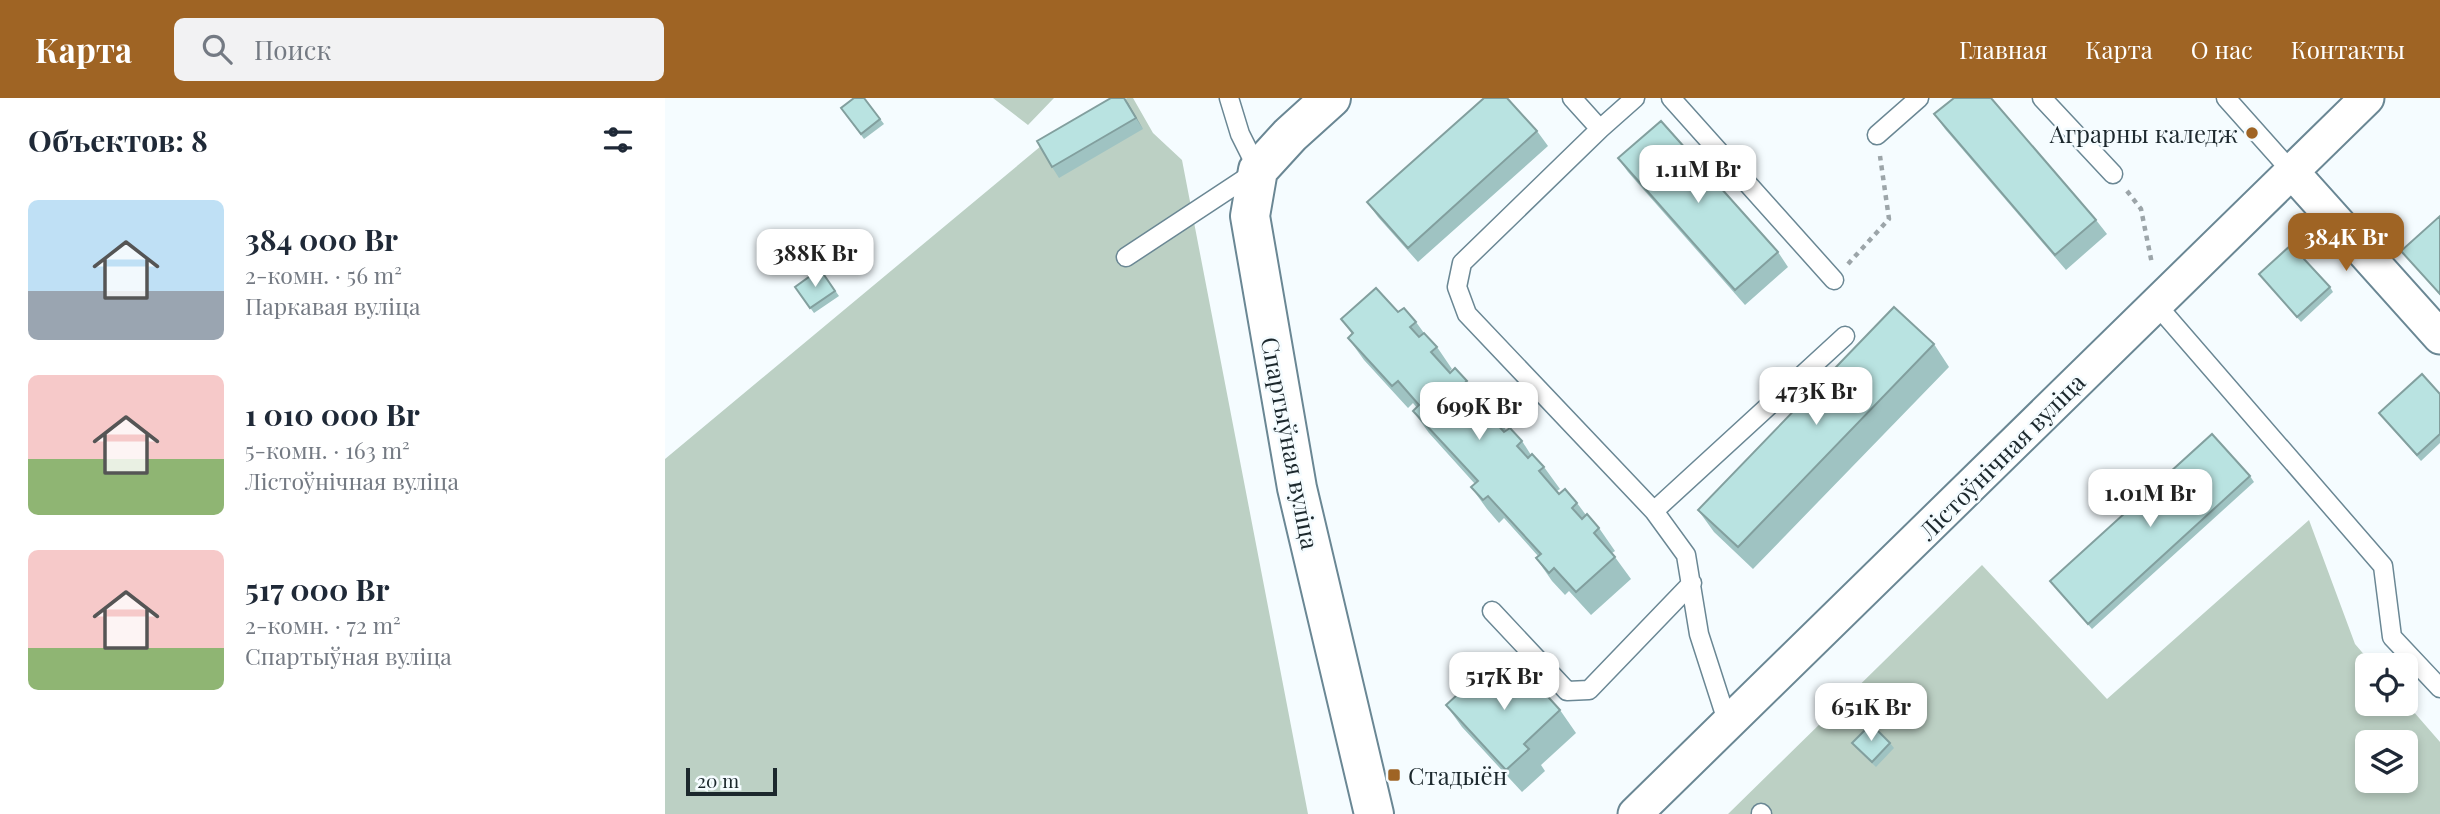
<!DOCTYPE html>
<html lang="ru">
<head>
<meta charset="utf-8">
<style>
  :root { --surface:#fff; --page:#f2f2f3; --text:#1f2937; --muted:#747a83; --accent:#9f6424 }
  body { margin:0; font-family:"Playfair Display",serif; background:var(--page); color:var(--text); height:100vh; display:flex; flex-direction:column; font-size:26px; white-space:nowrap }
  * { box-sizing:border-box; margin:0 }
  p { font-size:23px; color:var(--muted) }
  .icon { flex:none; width:38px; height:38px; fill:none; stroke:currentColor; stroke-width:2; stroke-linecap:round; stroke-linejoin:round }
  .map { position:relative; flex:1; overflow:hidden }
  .drawer { display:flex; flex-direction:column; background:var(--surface); width:665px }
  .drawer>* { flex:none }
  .controls { position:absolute; left:1690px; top:555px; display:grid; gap:14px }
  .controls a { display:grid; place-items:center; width:63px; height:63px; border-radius:10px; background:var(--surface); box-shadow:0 4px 10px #0003; font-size:35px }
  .scale { position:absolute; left:21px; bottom:18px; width:91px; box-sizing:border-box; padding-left:7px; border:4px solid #1c282d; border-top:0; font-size:19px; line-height:24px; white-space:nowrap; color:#1c282d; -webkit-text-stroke:5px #f5fcff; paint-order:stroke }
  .price { position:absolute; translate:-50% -60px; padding:0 16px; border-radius:14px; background:#fff; color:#222; font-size:23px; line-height:46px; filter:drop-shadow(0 2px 4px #0008) }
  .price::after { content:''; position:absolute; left:50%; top:42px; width:21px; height:16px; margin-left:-10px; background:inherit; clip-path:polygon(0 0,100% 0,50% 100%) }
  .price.active { background:var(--accent); color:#fff }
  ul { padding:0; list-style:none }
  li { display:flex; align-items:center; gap:21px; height:175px; padding:0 28px }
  li span { display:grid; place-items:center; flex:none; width:196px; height:140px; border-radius:10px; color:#555 }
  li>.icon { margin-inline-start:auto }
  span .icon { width:84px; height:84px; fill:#fffc; stroke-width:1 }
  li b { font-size:30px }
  h2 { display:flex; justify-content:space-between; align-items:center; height:84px; padding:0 28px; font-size:30px }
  header { display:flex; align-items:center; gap:42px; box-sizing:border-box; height:98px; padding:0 35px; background:var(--accent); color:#fff }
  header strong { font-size:33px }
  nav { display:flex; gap:38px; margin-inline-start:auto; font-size:24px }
  .search { width:490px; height:63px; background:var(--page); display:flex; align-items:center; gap:18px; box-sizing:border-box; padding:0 24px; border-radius:10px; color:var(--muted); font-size:26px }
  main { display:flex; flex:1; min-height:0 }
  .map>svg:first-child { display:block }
  .green { fill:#bcd0c4; fill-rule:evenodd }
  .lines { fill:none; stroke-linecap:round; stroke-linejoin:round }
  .service-casing { stroke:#6a8794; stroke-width:21 }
  .minor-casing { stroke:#6a8794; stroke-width:37 }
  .tertiary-casing { stroke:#6a8794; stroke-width:42 }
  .path { stroke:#9ca5a9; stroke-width:4.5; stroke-dasharray:5 5; stroke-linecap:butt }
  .service { stroke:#fff; stroke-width:18 }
  .minor { stroke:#fff; stroke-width:33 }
  .tertiary { stroke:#fff; stroke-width:38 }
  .wall { fill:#9fc3c2 }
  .shaded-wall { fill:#829f9e }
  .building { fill:#b9e3e1; stroke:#829f9e; stroke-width:2 }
  .poi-dot { fill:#9f6424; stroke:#f5fcff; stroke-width:2.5 }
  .labels { text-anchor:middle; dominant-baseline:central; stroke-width:5; stroke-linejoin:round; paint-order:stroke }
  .poi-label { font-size:24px; fill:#1c282d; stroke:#f5fcff; text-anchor:end }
  .street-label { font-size:24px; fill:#1c282d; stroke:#f5fcff }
</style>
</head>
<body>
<header>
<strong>Карта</strong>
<div class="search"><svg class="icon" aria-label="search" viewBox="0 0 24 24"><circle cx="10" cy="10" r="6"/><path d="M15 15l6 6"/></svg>Поиск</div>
<nav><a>Главная</a><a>Карта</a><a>О нас</a><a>Контакты</a></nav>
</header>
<main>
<section class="drawer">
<h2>Объектов: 8<svg class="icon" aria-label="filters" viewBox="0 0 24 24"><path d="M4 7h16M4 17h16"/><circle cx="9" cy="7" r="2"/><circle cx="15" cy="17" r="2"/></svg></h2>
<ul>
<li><span style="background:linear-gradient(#bfe0f5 65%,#9aa5b1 0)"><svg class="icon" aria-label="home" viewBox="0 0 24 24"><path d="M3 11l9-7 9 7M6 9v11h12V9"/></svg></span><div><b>384 000 Br</b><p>2-комн. · 56 m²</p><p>Паркавая вуліца</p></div></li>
<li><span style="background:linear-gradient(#f6c9c9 60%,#8fb573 0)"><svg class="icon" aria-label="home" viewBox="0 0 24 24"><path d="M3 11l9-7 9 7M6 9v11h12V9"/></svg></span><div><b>1 010 000 Br</b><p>5-комн. · 163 m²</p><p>Лістоўнічная вуліца</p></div></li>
<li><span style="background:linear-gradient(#f6c9c9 70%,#8fb573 0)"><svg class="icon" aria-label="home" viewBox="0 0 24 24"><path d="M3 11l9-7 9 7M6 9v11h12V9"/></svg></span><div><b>517 000 Br</b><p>2-комн. · 72 m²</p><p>Спартыўная вуліца</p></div></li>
</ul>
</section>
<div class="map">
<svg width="1775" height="716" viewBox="0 0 1775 716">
  <rect width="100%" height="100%" fill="#f5fcff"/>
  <path class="green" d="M328,0H389L363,27Z
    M462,0H468L488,35L517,62L643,716H0V361L376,48Z
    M1644,422L1690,546L1708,567H1703V606L1741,605L1775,644V716H1063L1317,467L1442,601ZM1703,644H1741V682H1703Z"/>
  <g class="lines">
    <defs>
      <path id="service" d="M907,0L935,31L797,165L792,189L802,216L989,413L1021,457L1034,536L1063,626
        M1006,0L1169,182
        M1377,0L1448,76
        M1561,0L1628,75
        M935,31L970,0
        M1212,37L1254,0
        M461,159L593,72L575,36L564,0
        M1490,205L1718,468L1727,539L1775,590
        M989,413L1180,238
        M827,513L902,593L924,592L1027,485
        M1096,715L1097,716"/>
      <path id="minor" d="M1628,75L1775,239
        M970,716L1702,0"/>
      <path id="tertiary" d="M666,0L625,37L593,72L585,118L632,390L709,716"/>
    </defs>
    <use href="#service" class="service-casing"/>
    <use href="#minor" class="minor-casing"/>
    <use href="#tertiary" class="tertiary-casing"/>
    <path class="path" d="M1462,93L1476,111L1487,166
      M1183,166L1224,121L1215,58"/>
    <use href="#service" class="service"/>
    <use href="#minor" class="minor"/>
    <use href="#tertiary" class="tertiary"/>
  </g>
  <path class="wall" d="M199,0L219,26L199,41L176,10Z
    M463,5L478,31L394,80L387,69Z
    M1269,16L1431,122L1442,136L1401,172L1280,31Z
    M872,33L883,48L753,164L713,119L702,104Z
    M953,60L1113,154L1123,169L1080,207L963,74Z
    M1775,118V197L1736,153Z
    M155,171L174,198L149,215L130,189Z
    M1594,176L1665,189L1668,194L1636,224Z
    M733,214L751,224L759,235L772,249L787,271L784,274L802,283L811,296L826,310L841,332L857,343L866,357L879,369L895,391L892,393L894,396L912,405L921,417L934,430L950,453L947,455L966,481L926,517L904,493L900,497L887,483L871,460L873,458L839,420L834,425L822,411L806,389L810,386L764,335L748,313L752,310L748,305L743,310L699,262L683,240L687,236L676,221Z
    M1269,246L1284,269L1088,471L1049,434L1033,412Z
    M1775,296V345L1756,363L1714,315Z
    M1585,378L1589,384L1427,531L1385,483Z
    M867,580L875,591L895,612L911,635L876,667L880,673L857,694L797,629L781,607L810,591Z
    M1187,645H1225L1229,650L1211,669L1191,650Z"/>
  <path class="shaded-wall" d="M459,0L463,5L478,31L471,20Z"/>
  <path class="building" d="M189,0H199L215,21L196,36L176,10Z
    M446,0H459L471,20L387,69L372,43Z
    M819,0H842L872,33L743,150L702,104Z
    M1289,0H1326L1431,122L1390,157L1269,16Z
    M996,23L1113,154L1070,192L953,60Z
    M1775,118V196L1736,153Z
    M1626,147L1665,189L1632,219L1594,176Z
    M155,171L170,193L145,210L130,189Z
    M711,190L733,214L739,210L751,224L745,229L754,239L759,235L772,249L766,254L785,275L790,270L802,283L796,288L807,301L812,295L826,310L821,314L839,334L845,330L857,343L852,348L863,360L867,356L879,369L874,373L894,396L900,391L912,405L907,410L917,421L922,416L934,430L929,435L950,459L911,494L889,470L884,475L871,460L876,456L823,398L818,402L806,389L813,383L748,313L754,307L733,283L727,288L683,240L688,235L676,221Z
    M1229,209L1269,246L1073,449L1033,412Z
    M1757,276L1775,296V336L1752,357L1714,315Z
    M1547,336L1585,378L1423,526L1385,483Z
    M847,557L867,580L861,585L870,595L875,590L895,612L859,646L864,651L841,672L781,607L804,586L810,591Z
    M1206,626L1225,645L1207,664L1187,645Z"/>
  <g class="poi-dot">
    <circle cx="1587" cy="35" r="7"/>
    <rect x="722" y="670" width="14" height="14" rx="3.5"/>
  </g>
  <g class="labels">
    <g class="poi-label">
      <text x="1573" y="35">Аграрны каледж</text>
      <text x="743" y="677" text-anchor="start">Стадыён</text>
    </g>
    <g class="street-label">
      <text transform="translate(626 345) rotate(79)">Спартыўная вуліца</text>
      <text transform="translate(1336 358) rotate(-45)">Лістоўнічная вуліца</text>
    </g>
  </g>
</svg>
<div class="controls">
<a><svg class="icon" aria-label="locate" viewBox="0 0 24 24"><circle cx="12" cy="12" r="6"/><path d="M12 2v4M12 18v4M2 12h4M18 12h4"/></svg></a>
<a><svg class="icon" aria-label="layers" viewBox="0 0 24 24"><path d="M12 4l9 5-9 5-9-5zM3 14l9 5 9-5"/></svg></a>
</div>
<div class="scale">20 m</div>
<b class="price" style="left:1033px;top:107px">1.11M Br</b>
<b class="price active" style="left:1681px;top:175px">384K Br</b>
<b class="price" style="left:150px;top:191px">388K Br</b>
<b class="price" style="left:1151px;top:329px">473K Br</b>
<b class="price" style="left:814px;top:344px">699K Br</b>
<b class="price" style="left:1485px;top:431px">1.01M Br</b>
<b class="price" style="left:839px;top:614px">517K Br</b>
<b class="price" style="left:1206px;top:645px">651K Br</b>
</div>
</main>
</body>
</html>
